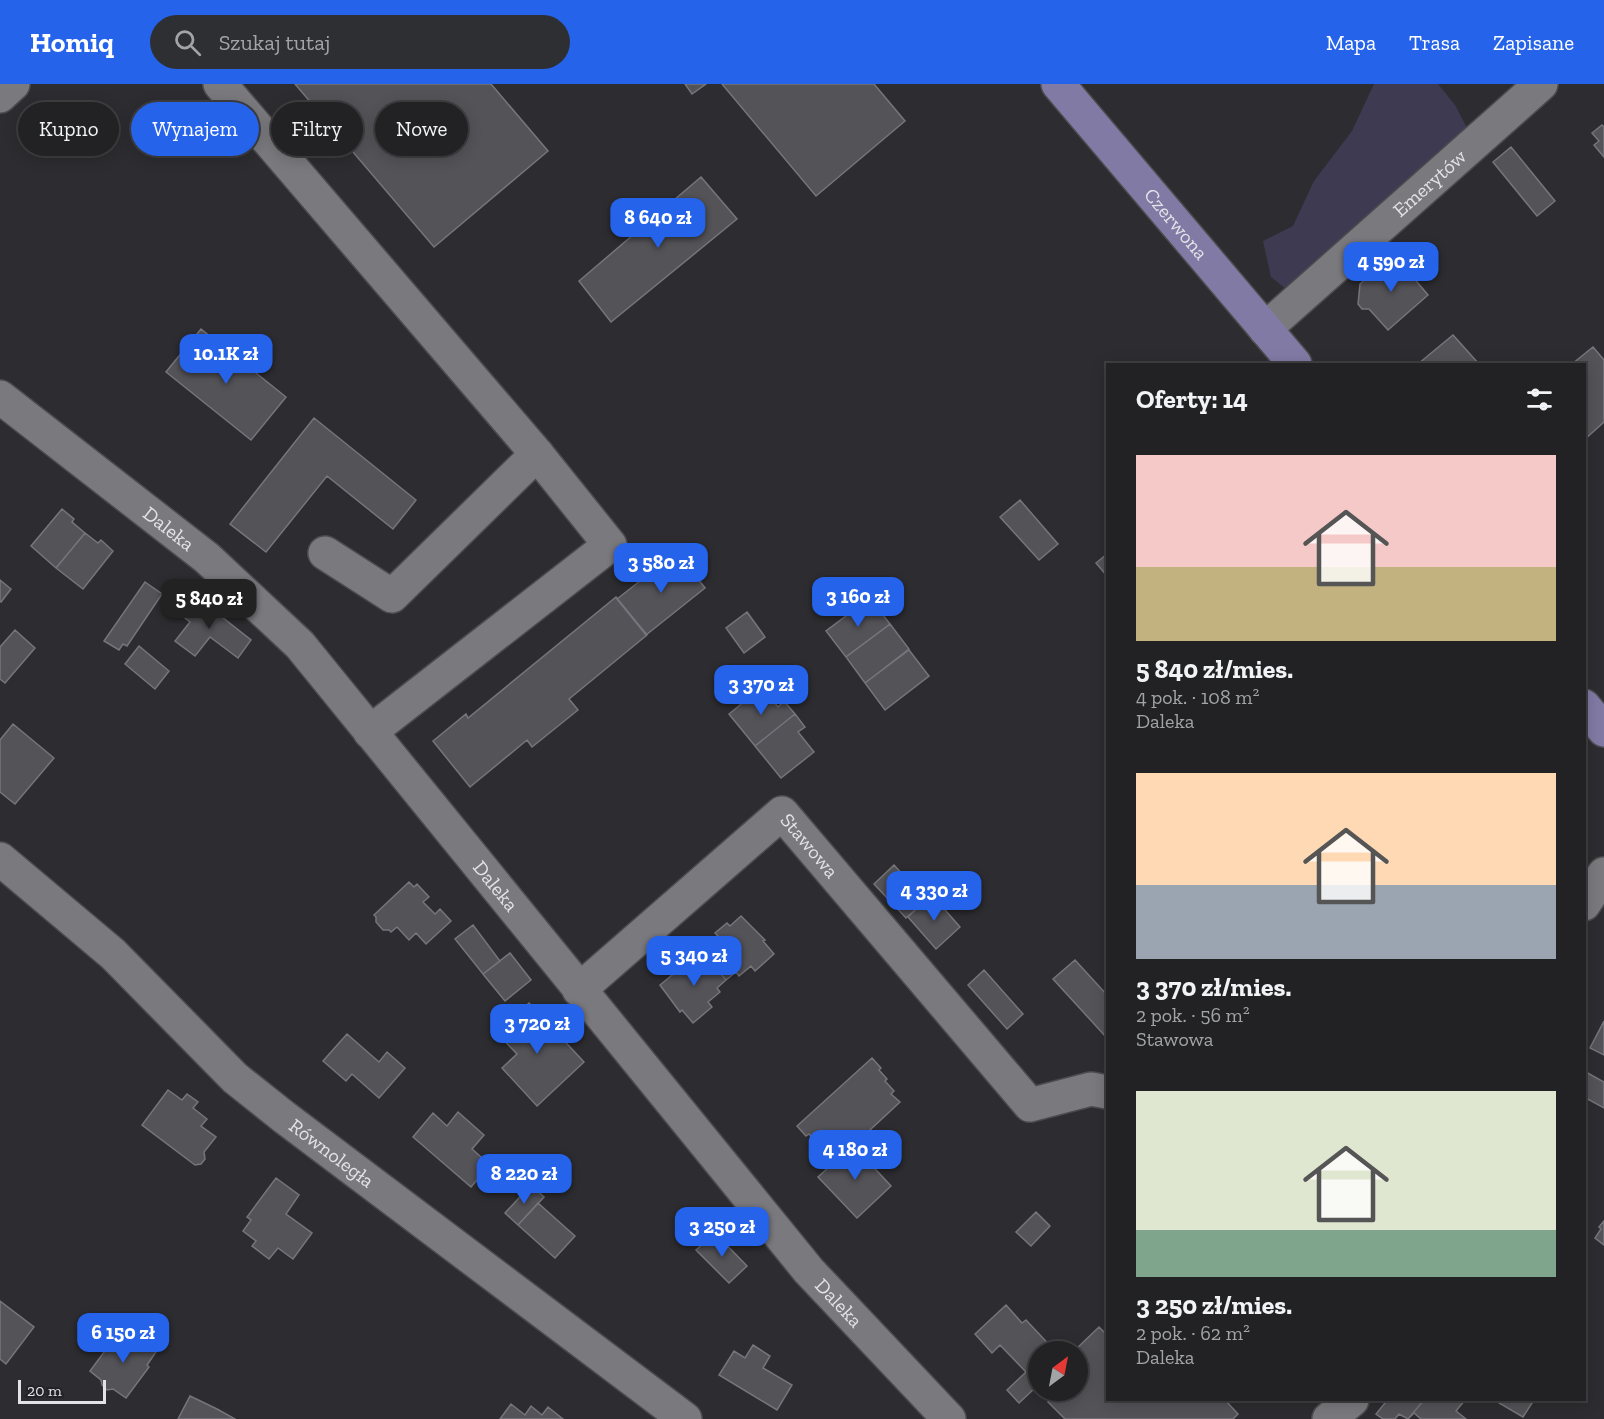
<!DOCTYPE html>
<html lang="pl">
<head>
<meta charset="utf-8">
<style>
  :root { --surface:#222225; --page:#2e2f32; --text:#f1f3f6; --muted:#a2a4a7; --line:#3f3f42; --accent:#2563eb }
  body { margin:0; font-family:"Zilla Slab",serif; background:var(--page); color:var(--text); height:100vh; display:flex; flex-direction:column; font-size:22px; white-space:nowrap }
  * { box-sizing:border-box; margin:0 }
  p { font-size:20px; color:var(--muted) }
  .icon { flex:none; width:33px; height:33px; fill:none; stroke:currentColor; stroke-width:2; stroke-linecap:round; stroke-linejoin:round }
  .map { position:relative; flex:1; overflow:hidden }
  .drawer { position:absolute; left:1106px; top:279px; width:480px; height:1038px; display:flex; flex-direction:column; background:var(--surface); border-radius:0px; box-shadow:0 3px 15px #0003,0 0 0 2px var(--line) }
  .drawer>* { flex:none }
  .top-card { position:absolute; left:18px; top:18px; width:570px; height:54px; display:flex; gap:12px }
  .needle { width:39px; rotate:32deg }
  .fabs { position:absolute; left:1028px; top:1257px; display:grid; gap:12px }
  .fabs a { display:grid; place-items:center; width:60px; height:60px; border-radius:50%; background:var(--surface); box-shadow:0 3px 15px #0003,0 0 0 2px var(--line); font-size:30px }
  .scale { position:absolute; left:18px; bottom:15px; width:88px; box-sizing:border-box; padding-left:6px; border:3px solid #e3e3e6; border-top:0; font-size:16px; line-height:21px; white-space:nowrap; color:#e3e3e6; -webkit-text-stroke:4px #232327; paint-order:stroke }
  .price { position:absolute; translate:-50% -51px; padding:0 14px; border-radius:12px; background:var(--accent); color:#fff; font-size:20px; line-height:39px; filter:drop-shadow(0 2px 3px #0008) }
  .price::after { content:''; position:absolute; left:50%; top:36px; width:18px; height:14px; margin-left:-9px; background:inherit; clip-path:polygon(0 0,100% 0,50% 100%) }
  .price.current { background:#222; color:#fff }
  ul { padding:0; list-style:none }
  li { display:grid; align-content:center; gap:12px; height:318px; padding:0 30px }
  li span { display:grid; place-items:center; height:186px; border-radius:0px; color:#555 }
  li>.icon { margin-inline-start:auto }
  span .icon { width:108px; height:108px; fill:#fffc; stroke-width:1 }
  li b { font-size:26px }
  h2 { display:flex; justify-content:space-between; align-items:center; height:72px; padding:0 30px; font-size:26px }
  .chip { padding:0 21px; border-radius:27px; background:var(--surface); box-shadow:0 3px 15px #0003,0 0 0 2px var(--line); font-size:21px; line-height:54px }
  .chip.current { background:var(--accent); color:#fff }
  header { display:flex; align-items:center; gap:36px; box-sizing:border-box; height:84px; padding:0 30px; background:var(--accent); color:#fff }
  header strong { font-size:28px }
  nav { display:flex; gap:33px; margin-inline-start:auto; font-size:21px }
  .search { width:420px; height:54px; background:var(--page); display:flex; align-items:center; gap:15px; box-sizing:border-box; padding:0 21px; border-radius:33px; color:var(--muted); font-size:22px }
  .map>svg:first-child { display:block }
  .green { fill:#3d3a52 }
  .building { fill:#535358; stroke:#76757b; stroke-width:1.5 }
  .lines { fill:none; stroke-linecap:round; stroke-linejoin:round }
  .minor-casing { stroke:#4b4b4e; stroke-width:36 }
  .major-casing { stroke:#4b4b4e; stroke-width:36 }
  .minor { stroke:#7a797e; stroke-width:33 }
  .major { stroke:#817aa5; stroke-width:33 }
  .labels { text-anchor:middle; dominant-baseline:central; stroke-width:4.5; stroke-linejoin:round; paint-order:stroke }
  .street-label { font-size:20px; fill:#e3e3e6; stroke:#232327 }
</style>
</head>
<body>
<header>
<strong>Homiq</strong>
<div class="search"><svg class="icon" aria-label="search" viewBox="0 0 24 24"><circle cx="10" cy="10" r="6"/><path d="M15 15l6 6"/></svg>Szukaj tutaj</div>
<nav><a>Mapa</a><a>Trasa</a><a>Zapisane</a></nav>
</header>
<div class="map">
<svg width="1604" height="1335" viewBox="0 0 1604 1335">
  <rect width="100%" height="100%" fill="#2d2d31"/>
  <path class="green" d="M1374,0H1438L1455,21L1475,59L1296,213L1271,193L1263,157L1293,142L1314,97L1352,47Z"/>
  <path class="building" d="M295,0H491L548,67L434,163Z
    M685,0H706L692,10Z
    M722,0H874L905,37L816,112Z
    M1602,41L1604,43V73L1594,61L1599,57L1592,49Z
    M1511,63L1555,117L1537,132L1493,78Z
    M701,93L737,135L611,238L579,197Z
    M1396,173L1428,211L1388,246L1369,225H1362L1358,220L1360,200L1381,182L1383,184Z
    M201,245L286,313L251,356L166,288Z
    M1453,251L1479,280H1418Z
    M1593,263L1604,276V338L1584,356V280H1572Z
    M314,334L416,416L393,445L327,392L266,468L230,440Z
    M1020,416L1058,460L1039,476L1000,433Z
    M62,425L74,435L72,438L85,449L56,484L31,462Z
    M85,449L98,459L101,456L113,467L83,505L56,484Z
    M677,468L705,504L646,551L617,515Z
    M1107,470V492L1096,479Z
    M0,496L11,505L1,518L0,517Z
    M145,498L162,510L127,562L123,560L119,566L104,557Z
    M194,511L251,556L238,574L210,553L195,572L175,557L190,538L180,530Z
    M616,513L647,551L569,615L578,626L532,663L527,656L470,703L433,657L466,630L468,634Z
    M870,514L890,540L846,573L826,547Z
    M747,528L765,553L744,569L726,544Z
    M890,540L909,565L865,599L846,573Z
    M15,546L35,564L5,599L0,595V563Z
    M139,562L169,587L155,605L125,580Z
    M909,566L929,592L885,626L865,599Z
    M762,603L778,623L784,617L795,630L755,662L729,630Z
    M795,630L805,643L798,648L814,668L781,694L755,662Z
    M13,640L54,674L15,720L0,708V656Z
    M894,781L926,816L906,834L874,800Z
    M409,798L414,803L417,800L429,813L423,818L435,830L440,825L451,837L426,860L416,849L409,856L397,843L391,848L389,846H383L376,838V833L374,831Z
    M932,811L960,843L936,865L908,833Z
    M741,832L765,856L763,857L774,870L755,887L751,882L739,892L736,888L726,896L706,872L716,864L712,860L720,854L715,849L727,839L730,842Z
    M473,841L500,877L483,890L455,855Z
    M510,869L531,896L505,917L483,890Z
    M706,872L726,896L717,904L720,908L708,918L712,923L693,939L682,926L680,928L660,901L672,891L670,888L682,877L686,882L693,876L697,881Z
    M1075,876L1107,911V954L1053,895Z
    M984,886L1023,930L1007,945L968,901Z
    M529,919L584,978L537,1022L502,984L517,970L497,949Z
    M1604,937V971L1590,964Z
    M347,950L379,978L387,968L405,984L379,1014L352,990L346,997L323,977Z
    M872,974L881,984L879,986L887,995L885,997L894,1007L891,1010L900,1018L842,1072L833,1063L830,1066L821,1056L817,1059L809,1050L806,1052L797,1042Z
    M1584,987L1604,998V1024L1584,1013Z
    M168,1006L182,1016L187,1010L198,1018L193,1024L207,1035L201,1042L216,1053L204,1068L205,1075L201,1080L195,1081L142,1041Z
    M458,1028L484,1051L472,1065L490,1081L471,1103L413,1053L433,1029L447,1042Z
    M853,1061L891,1102L857,1134L818,1093Z
    M276,1094L299,1111L286,1130L312,1149L293,1175L278,1164L269,1175L252,1162L256,1157L243,1147L251,1136L247,1133Z
    M531,1101L544,1113L518,1141L505,1129Z
    M538,1119L575,1152L555,1174L518,1141Z
    M1036,1128L1050,1142L1031,1162L1016,1148Z
    M1604,1137V1161L1595,1154L1601,1145L1599,1143Z
    M715,1149L747,1182L729,1199L696,1166Z
    M0,1217L34,1243L6,1280L0,1275Z
    M1006,1221L1022,1239L1026,1236L1056,1268H1038V1293L1035,1296L1038,1301L1019,1319L1007,1306L1026,1288L1000,1261L992,1269L975,1250Z
    M1099,1243L1107,1251V1316H1225L1238,1330L1233,1335H1065L1048,1318L1060,1306H1077V1290L1084,1283L1077,1276V1268H1073Z
    M128,1247L156,1268L147,1281L149,1283L126,1314L113,1305L107,1306L102,1301L101,1296L90,1287L113,1256L118,1259Z
    M753,1261L770,1272L763,1284L792,1301L777,1326L719,1291L734,1267L745,1274Z
    M190,1312L217,1325L235,1335H178Z
    M1383,1316H1424L1408,1335L1399,1330L1395,1335H1383L1376,1330L1385,1319Z
    M1424,1316H1465L1456,1327L1466,1335H1421L1414,1329L1408,1335Z
    M1494,1316H1534L1523,1333Z
    M511,1320L525,1331L531,1322L542,1331L548,1323L563,1335H500Z"/>
  <g class="lines">
    <defs>
      <g id="minor">
        <path d="M220,0L537,370L392,512L325,469"/>
        <path d="M0,12L13,0"/>
        <path id="s1" d="M1265,245L1541,0"/>
        <path id="s2" d="M0,313L207,474L300,561L809,1187L949,1335"/>
        <path d="M370,648L610,461L537,370"/>
        <path id="s3" d="M0,775L113,870L235,994L284,1033L685,1335"/>
        <path d="M1584,820L1604,790"/>
        <path id="s4" d="M579,906L782,729L1030,1021L1091,1005L1107,1008"/>
        <path d="M1329,1335L1352,1316"/>
      </g>
      <g id="major">
        <path id="s5" d="M1058,0L1295,280"/>
        <path d="M1584,622L1604,646"/>
      </g>
    </defs>
    <use href="#minor" class="minor-casing"/>
    <use href="#major" class="major-casing"/>
    <use href="#minor" class="minor"/>
    <use href="#major" class="major"/>
  </g>
  <g class="labels">
    <g class="street-label">
      <text stroke="none"><textPath href="#s1" startOffset="220">Emerytów</textPath></text>
      <text stroke="none"><textPath href="#s5" startOffset="183">Czerwona</textPath></text>
      <text stroke="none"><textPath href="#s2" startOffset="214">Daleka</textPath></text>
      <text stroke="none"><textPath href="#s4" startOffset="312">Stawowa</textPath></text>
      <text stroke="none"><textPath href="#s2" startOffset="700">Daleka</textPath></text>
      <text stroke="none"><textPath href="#s3" startOffset="444">Równoległa</textPath></text>
      <text stroke="none"><textPath href="#s2" startOffset="1240">Daleka</textPath></text>
    </g>
  </g>
</svg>
<div class="fabs">
<a><svg class="needle" viewBox="-14 -14 28 28"><path d="M0-13l5 13h-10z" fill="#e53935"/><path d="M0 13l5-13h-10z" fill="#a2a4a7"/></svg></a>
</div>
<div class="scale">20 m</div>
<b class="price" style="left:658px;top:165px">8 640 zł</b>
<b class="price" style="left:1391px;top:209px">4 590 zł</b>
<b class="price" style="left:226px;top:301px">10.1K zł</b>
<b class="price" style="left:661px;top:510px">3 580 zł</b>
<b class="price" style="left:858px;top:544px">3 160 zł</b>
<b class="price current" style="left:209px;top:546px">5 840 zł</b>
<b class="price" style="left:761px;top:632px">3 370 zł</b>
<b class="price" style="left:934px;top:838px">4 330 zł</b>
<b class="price" style="left:694px;top:903px">5 340 zł</b>
<b class="price" style="left:537px;top:971px">3 720 zł</b>
<b class="price" style="left:855px;top:1097px">4 180 zł</b>
<b class="price" style="left:524px;top:1121px">8 220 zł</b>
<b class="price" style="left:722px;top:1174px">3 250 zł</b>
<b class="price" style="left:123px;top:1280px">6 150 zł</b>
<div class="top-card">
<a class="chip">Kupno</a>
<a class="chip current">Wynajem</a>
<a class="chip">Filtry</a>
<a class="chip">Nowe</a>
</div>
<section class="drawer">
<h2>Oferty: 14<svg class="icon" aria-label="filters" viewBox="0 0 24 24"><path d="M4 7h16M4 17h16"/><circle cx="9" cy="7" r="2"/><circle cx="15" cy="17" r="2"/></svg></h2>
<ul>
<li><span style="background:linear-gradient(#f6c9c9 60%,#c2b280 0)"><svg class="icon" aria-label="home" viewBox="0 0 24 24"><path d="M3 11l9-7 9 7M6 9v11h12V9"/></svg></span><div><b>5 840 zł/mies.</b><p>4 pok. · 108 m²</p><p>Daleka</p></div></li>
<li><span style="background:linear-gradient(#ffd9b3 60%,#9aa5b1 0)"><svg class="icon" aria-label="home" viewBox="0 0 24 24"><path d="M3 11l9-7 9 7M6 9v11h12V9"/></svg></span><div><b>3 370 zł/mies.</b><p>2 pok. · 56 m²</p><p>Stawowa</p></div></li>
<li><span style="background:linear-gradient(#dfe7d0 75%,#7fa58c 0)"><svg class="icon" aria-label="home" viewBox="0 0 24 24"><path d="M3 11l9-7 9 7M6 9v11h12V9"/></svg></span><div><b>3 250 zł/mies.</b><p>2 pok. · 62 m²</p><p>Daleka</p></div></li>
</ul>
</section>
</div>
</body>
</html>
